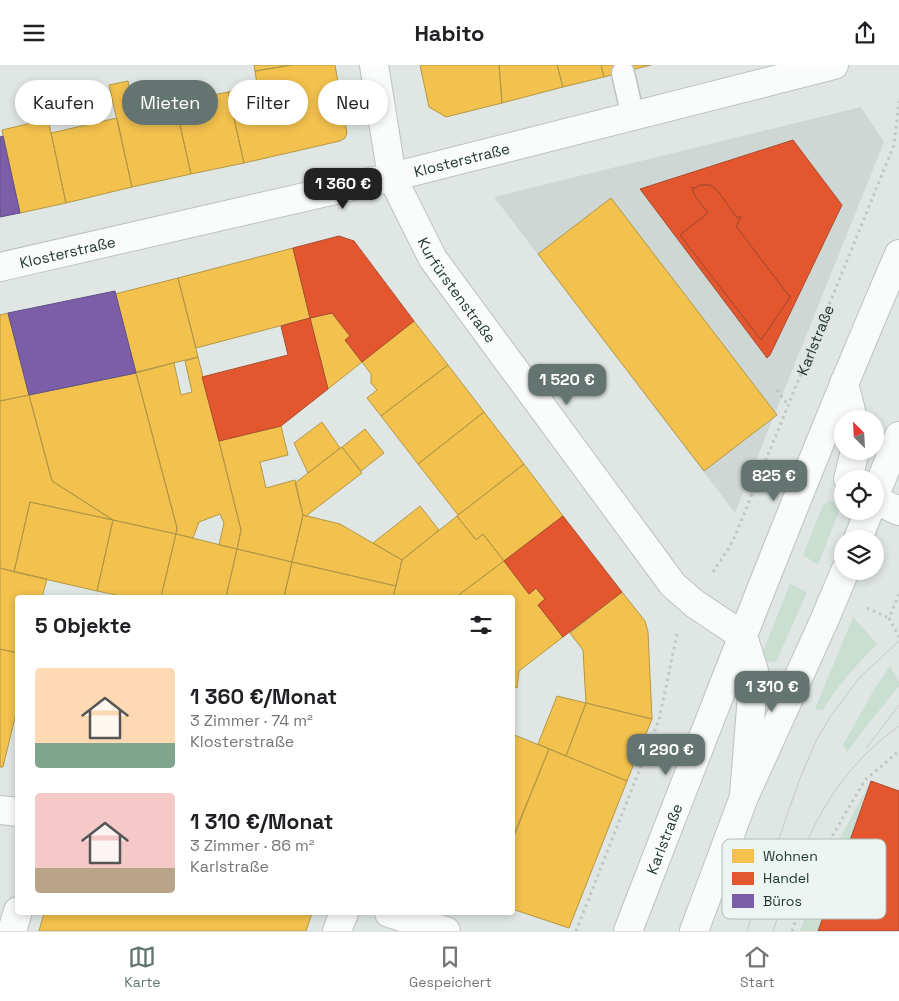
<!DOCTYPE html>
<html lang="de">
<head>
<meta charset="utf-8">
<style>
  :root { --surface:#fff; --page:#f2f2f2; --text:#202124; --muted:#757577; --line:#e0e0e0; --accent:#637471 }
  body { margin:0; font-family:"Space Grotesk",sans-serif; background:var(--page); color:var(--text); height:100vh; display:flex; flex-direction:column; font-size:19px; white-space:nowrap }
  * { box-sizing:border-box; margin:0 }
  p { font-size:16px; color:var(--muted) }
  .icon { flex:none; width:28px; height:28px; fill:none; stroke:currentColor; stroke-width:2; stroke-linecap:round; stroke-linejoin:round }
  .map { position:relative; flex:1; overflow:hidden }
  .details { position:absolute; left:15px; top:530px; width:500px; height:320px; display:flex; flex-direction:column; background:var(--surface); border-radius:5px; box-shadow:0 2px 8px #0003 }
  .details>* { flex:none }
  .hud { position:absolute; left:15px; top:15px; width:500px; height:45px; display:flex; gap:10px }
  .needle { width:32px; rotate:336deg }
  .buttons { position:absolute; left:834px; top:345px; display:grid; gap:10px }
  .buttons a { display:grid; place-items:center; width:50px; height:50px; border-radius:50%; background:var(--surface); box-shadow:0 2px 8px #0003; font-size:25px }
  .price { position:absolute; translate:-50% -42px; padding:0 11px; border-radius:10px; background:var(--accent); color:#fff; font-size:16px; line-height:32px; filter:drop-shadow(0 1px 2px #0008) }
  .price::after { content:''; position:absolute; left:50%; top:30px; width:15px; height:11px; margin-left:-8px; background:inherit; clip-path:polygon(0 0,100% 0,50% 100%) }
  .price.on { background:#222; color:#fff }
  ul { padding:0; list-style:none }
  li { display:flex; align-items:center; gap:15px; height:125px; padding:0 20px }
  li span { display:grid; place-items:center; flex:none; width:140px; height:100px; border-radius:5px; color:#555 }
  li>.icon { margin-inline-start:auto }
  span .icon { width:60px; height:60px; fill:#fffc; stroke-width:1 }
  li b { font-size:21px }
  h2 { display:flex; justify-content:space-between; align-items:center; height:60px; padding:0 20px; font-size:21px }
  .tag { padding:0 18px; border-radius:22px; background:var(--surface); box-shadow:0 2px 8px #0003; font-size:18px; line-height:45px }
  .tag.on { background:var(--accent); color:#fff }
  header { display:flex; justify-content:space-between; align-items:center; height:65px; padding:0 20px; background:var(--surface); font-size:22px; font-weight:700 }
  .dock { display:flex; justify-content:space-around; align-items:center; height:70px; border-top:1px solid var(--line); background:var(--surface); font-size:14px; color:var(--muted) }
  .dock a { display:grid; justify-items:center; gap:2px }
  .dock .on { color:var(--accent) }
  .map>svg:first-child { display:block }
  .built { fill:#ced7d3 }
  .green { fill:#c9dfd1 }
  .homes { fill:#f2c14e; stroke:#b39846 }
  .shops { fill:#e4572e; stroke:#a94d30; fill-rule:evenodd }
  .offices { fill:#7b5ea7; stroke:#605284 }
  .lines { fill:none; stroke-linecap:round; stroke-linejoin:round }
  .service-casing { stroke:#bdc2c0; stroke-width:25 }
  .minor-casing { stroke:#bdc2c0; stroke-width:30 }
  .secondary-casing { stroke:#bdc3c1; stroke-width:30 }
  .path { stroke:#bfc6c5; stroke-width:3; stroke-dasharray:2.5 4; stroke-linecap:butt }
  .service { stroke:#fafbfb; stroke-width:22 }
  .minor { stroke:#fafbfb; stroke-width:28 }
  .secondary { stroke:#fafbfb; stroke-width:28 }
  .tram { stroke:#c5c9c8; stroke-width:1 }
  .labels { text-anchor:middle; dominant-baseline:central; stroke-width:5; stroke-linejoin:round; paint-order:stroke }
  .street-label { font-size:15px; fill:#203733; stroke:#edf5f2 }
  .key { fill:#edf5f2; stroke:#b0bcb9; stroke-width:1 }
  .key-label { font-size:14px; fill:#203733 }
</style>
</head>
<body>
<header><svg class="icon" aria-label="menu" viewBox="0 0 24 24"><path d="M4 6h16M4 12h16M4 18h16"/></svg>Habito<svg class="icon" aria-label="share" viewBox="0 0 24 24"><path d="M12 15V3M7 8l5-5 5 5M5 13v7h14v-7"/></svg></header>
<div class="map">
<svg width="899" height="866" viewBox="0 0 899 866">
  <rect width="100%" height="100%" fill="#e0e6e3"/>
  <path class="built" d="M861,42L884,77L735,448L494,132Z"/>
  <path class="green" d="M830,436L837,438L839,446L818,500L803,490L823,440Z
    M790,519L807,527L777,595L773,597L766,596L762,589Z
    M853,552L877,579C857,600 838,619 823,645L815,644Z
    M890,601L899,617V621L869,658L847,687L843,680L872,628Z
    M871,716L818,866H800L821,808Z"/>
  <path class="homes" d="M254,0H292L255,6Z
    M292,0H335L347,68L345,73L340,76L244,98L228,27L257,19L255,6Z
    M420,0H499L502,38L446,52L429,42Z
    M499,0H557L563,22L502,38Z
    M557,0H601L604,12L563,22Z
    M601,0H651L604,12Z
    M128,16L135,47L175,38L191,109L132,122L109,20Z
    M228,27L244,98L191,109L175,38Z
    M117,53L132,122L66,138L51,68Z
    M48,54L66,138L20,148L2,65Z
    M611,133L777,350L704,406L538,189Z
    M293,183L310,253L196,283L178,213Z
    M178,213L198,292L136,307L115,229Z
    M8,248L29,330L0,336V250Z
    M332,248L350,271L345,275L362,297L328,324L310,253Z
    M414,256L448,300L381,351L367,333L377,325L371,318V309L362,297Z
    M198,292L241,465L237,484L219,480L224,458L220,449L199,457L193,473L176,469L177,463L136,308L174,298L181,330L192,327L185,296Z
    M448,300L484,347L418,399L381,351Z
    M136,308L177,463L176,469L113,455L52,416L29,330Z
    M29,330L52,416L113,455L30,437L14,507L0,503V336Z
    M484,347L524,399L458,450L418,399Z
    M322,357L340,383L308,408L294,378Z
    M281,361L288,390L260,397L266,423L295,415L303,450L292,497L237,484L241,465L219,376Z
    M365,364L384,388L361,406L342,382Z
    M342,382L362,408L306,451L303,450L295,418Z
    M524,399L563,451L504,496L483,469L476,475L457,451Z
    M30,437L113,455L97,526L14,507Z
    M420,441L439,465L402,495L373,478Z
    M303,450L340,459L402,495L396,521L292,497Z
    M457,451L476,475L483,469L504,496L456,532H393L402,495Z
    M113,455L176,469L161,532H126L97,526Z
    M176,469L237,484L226,532H161Z
    M237,484L292,497L284,532H226Z
    M504,496L529,529L536,523L545,534L538,540L563,572L519,606L517,623L512,621V532H456Z
    M292,497L396,521L393,532H284Z
    M0,503L47,514L42,532H18V588L0,584Z
    M622,527L645,556L648,567L652,654L586,638L583,585L570,568Z
    M0,584L18,588V640L3,702H0Z
    M557,631L586,638L566,691L538,679Z
    M586,638L652,654L627,716L566,691Z
    M512,669L549,684L513,774H512Z
    M549,684L627,716L569,863L512,844V774Z
    M44,848H312L306,866H39Z"/>
  <path class="shops" d="M793,75L842,140L770,290L767,293L640,124ZM700,120H710L718,126L737,153L740,151L741,152L736,161L789,231H791L761,275L680,170L708,148L695,131L692,122L695,123Z
    M700,120H710L718,126L737,153L740,151L741,152L736,161L789,231H791L761,275L680,170L708,148L695,131L692,122L695,123Z
    M339,171L354,176L414,256L362,297L345,275L350,271L332,248L310,253L293,183Z
    M310,253L328,324L281,361L219,376L202,312L288,290L281,261Z
    M563,451L622,527L563,572L538,540L545,534L536,523L529,529L504,496Z
    M871,716L899,726V866H818Z"/>
  <path class="offices" d="M3,71L20,148L0,152V72Z
    M115,226L136,308L29,330L8,248Z"/>
  <g class="lines">
    <defs>
      <path id="service" d="M623,8L633,52"/>
      <g id="minor">
        <path id="s2" d="M374,0L392,112L433,194L673,520L695,539L743,571L754,606L744,730"/>
        <path id="s3" d="M0,202L392,112L834,0"/>
        <path d="M844,318L853,354"/>
        <path d="M848,414L855,386"/>
        <path d="M875,435L899,446"/>
        <path d="M0,745L18,747"/>
        <path d="M389,848L446,866"/>
        <path d="M12,866L18,846"/>
        <path d="M337,866L344,848"/>
      </g>
      <g id="secondary">
        <path d="M875,430L899,371"/>
        <path d="M858,474L869,446"/>
        <path id="s4" d="M628,866C716,639 803,412 899,189"/>
        <path d="M694,866L744,732L824,556L845,506"/>
      </g>
    </defs>
    <use href="#service" class="service-casing"/>
    <use href="#minor" class="minor-casing"/>
    <use href="#secondary" class="secondary-casing"/>
    <g class="path">
      <path d="M777,325L788,340"/>
      <path id="s1" d="M713,507L729,483L735,471L894,80L899,36"/>
      <path d="M899,529L889,553L899,572"/>
      <path d="M867,543L889,553"/>
      <path d="M576,866L659,655L677,569"/>
      <path d="M792,866L814,802L865,715L899,686"/>
    </g>
    <use href="#service" class="service"/>
    <use href="#minor" class="minor"/>
    <use href="#secondary" class="secondary"/>
    <path class="tram" d="M867,682L899,640
      M747,866L799,716L816,676L830,652L860,612L899,576
      M773,866C801,784 825,714 899,661"/>
  </g>
  <g class="labels">
    <g class="street-label">
      <text stroke="none"><textPath href="#s3" startOffset="474">Klosterstraße</textPath></text>
      <text stroke="none"><textPath href="#s3" startOffset="69">Klosterstraße</textPath></text>
      <text stroke="none"><textPath href="#s2" startOffset="244">Kurfürstenstraße</textPath></text>
      <text stroke="none"><textPath href="#s1" startOffset="254">Karlstraße</textPath></text>
      <text stroke="none"><textPath href="#s4" startOffset="99">Karlstraße</textPath></text>
    </g>
  </g>
  <rect x="722" y="774" width="164" height="80" rx="8" class="key"/>
  <rect x="732" y="784" width="22" height="14" fill="#f2c14e"/>
  <rect x="732" y="807" width="22" height="13" fill="#e4572e"/>
  <rect x="732" y="829" width="22" height="14" fill="#7b5ea7"/>
  <g class="key-label">
    <text x="763" y="796">Wohnen</text>
    <text x="763" y="818">Handel</text>
    <text x="763" y="841">Büros</text>
  </g>
</svg>
<div class="buttons">
<a><svg class="needle" viewBox="-14 -14 28 28"><path d="M0-13l5 13h-10z" fill="#e53935"/><path d="M0 13l5-13h-10z" fill="#757577"/></svg></a>
<a><svg class="icon" aria-label="locate" viewBox="0 0 24 24"><circle cx="12" cy="12" r="6"/><path d="M12 2v4M12 18v4M2 12h4M18 12h4"/></svg></a>
<a><svg class="icon" aria-label="layers" viewBox="0 0 24 24"><path d="M12 4l9 5-9 5-9-5zM3 14l9 5 9-5"/></svg></a>
</div>
<b class="price on" style="left:343px;top:145px">1 360 €</b>
<b class="price" style="left:567px;top:341px">1 520 €</b>
<b class="price" style="left:774px;top:437px">825 €</b>
<b class="price" style="left:772px;top:648px">1 310 €</b>
<b class="price" style="left:666px;top:711px">1 290 €</b>
<div class="hud">
<a class="tag">Kaufen</a>
<a class="tag on">Mieten</a>
<a class="tag">Filter</a>
<a class="tag">Neu</a>
</div>
<section class="details">
<h2>5 Objekte<svg class="icon" aria-label="filters" viewBox="0 0 24 24"><path d="M4 7h16M4 17h16"/><circle cx="9" cy="7" r="2"/><circle cx="15" cy="17" r="2"/></svg></h2>
<ul>
<li><span style="background:linear-gradient(#ffd9b3 75%,#7fa58c 0)"><svg class="icon" aria-label="home" viewBox="0 0 24 24"><path d="M3 11l9-7 9 7M6 9v11h12V9"/></svg></span><div><b>1 360 €/Monat</b><p>3 Zimmer · 74 m²</p><p>Klosterstraße</p></div></li>
<li><span style="background:linear-gradient(#f6c9c9 75%,#b9a48a 0)"><svg class="icon" aria-label="home" viewBox="0 0 24 24"><path d="M3 11l9-7 9 7M6 9v11h12V9"/></svg></span><div><b>1 310 €/Monat</b><p>3 Zimmer · 86 m²</p><p>Karlstraße</p></div></li>
</ul>
</section>
</div>
<nav class="dock">
<a class="on"><svg class="icon" aria-label="map" viewBox="0 0 24 24"><path d="M3 6l6-2 6 2 6-2v14l-6 2-6-2-6 2zM9 4v14M15 6v14"/></svg>Karte</a>
<a><svg class="icon" aria-label="saved" viewBox="0 0 24 24"><path d="M7 4h10v16l-5-4-5 4z"/></svg>Gespeichert</a>
<a><svg class="icon" aria-label="home" viewBox="0 0 24 24"><path d="M3 11l9-7 9 7M6 9v11h12V9"/></svg>Start</a>
</nav>
</body>
</html>
